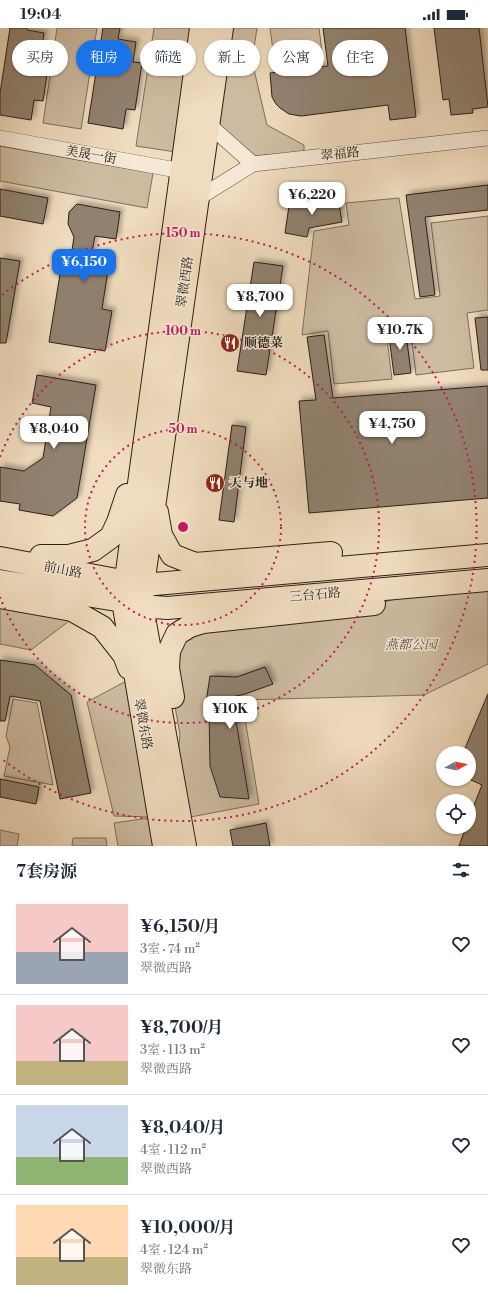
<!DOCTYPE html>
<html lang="zh">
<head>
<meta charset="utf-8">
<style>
  :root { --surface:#fff; --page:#f2f2f3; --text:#1f2937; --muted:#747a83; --line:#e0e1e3; --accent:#1a73e8 }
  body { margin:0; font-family:"Libre Bodoni","Noto Serif SC",serif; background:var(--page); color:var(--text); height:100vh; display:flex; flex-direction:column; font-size:15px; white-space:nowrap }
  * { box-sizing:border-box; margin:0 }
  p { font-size:13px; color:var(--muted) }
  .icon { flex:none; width:22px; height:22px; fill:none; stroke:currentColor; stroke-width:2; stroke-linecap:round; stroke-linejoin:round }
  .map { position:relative; height:818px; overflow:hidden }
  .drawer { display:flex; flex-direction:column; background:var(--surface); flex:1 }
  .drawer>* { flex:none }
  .top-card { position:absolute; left:12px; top:12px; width:464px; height:36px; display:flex; gap:8px }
  .needle { width:26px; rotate:82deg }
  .tools { position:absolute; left:436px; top:718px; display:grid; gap:8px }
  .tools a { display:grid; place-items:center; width:40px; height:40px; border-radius:50%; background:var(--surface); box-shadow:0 1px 3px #0004; font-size:20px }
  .price { position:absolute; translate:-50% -34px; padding:0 9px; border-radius:8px; background:#fff; color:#222; font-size:13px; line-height:26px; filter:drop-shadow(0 1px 2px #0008) }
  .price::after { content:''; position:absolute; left:50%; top:24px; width:12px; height:9px; margin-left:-6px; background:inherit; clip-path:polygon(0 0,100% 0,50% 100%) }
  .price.selected { background:var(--accent); color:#fff }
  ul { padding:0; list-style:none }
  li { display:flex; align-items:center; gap:12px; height:100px; padding:0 16px }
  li+li { border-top:1px solid var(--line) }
  li span { display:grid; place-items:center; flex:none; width:112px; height:80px; border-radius:0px; color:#555 }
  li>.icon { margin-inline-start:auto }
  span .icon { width:48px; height:48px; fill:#fffc; stroke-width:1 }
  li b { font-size:17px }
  h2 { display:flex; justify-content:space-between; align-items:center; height:48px; padding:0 16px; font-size:17px }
  .chip { padding:0 14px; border-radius:18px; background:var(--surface); box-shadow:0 1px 3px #0004; font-size:14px; line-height:36px }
  .chip.selected { background:var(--accent); color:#fff }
  .status { display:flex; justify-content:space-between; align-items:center; height:28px; padding:0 20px; background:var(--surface); direction:ltr }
  .status svg { height:11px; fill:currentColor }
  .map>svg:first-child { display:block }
  .green { fill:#cebca2; stroke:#7c6e5e }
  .building { fill:#91826f; stroke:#2a2119; filter:url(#shadow) }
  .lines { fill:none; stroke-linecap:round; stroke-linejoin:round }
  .minor-casing { stroke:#5c5042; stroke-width:16 }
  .primary-casing { stroke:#2a2119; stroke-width:24 }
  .minor { stroke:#f5e8d5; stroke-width:15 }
  .primary { stroke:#f0dcbe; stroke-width:22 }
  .ring { fill:none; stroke:#c2185b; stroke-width:2; stroke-dasharray:2 4 }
  .labels { text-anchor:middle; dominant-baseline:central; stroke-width:3; stroke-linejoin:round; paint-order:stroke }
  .street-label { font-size:13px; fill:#2a2119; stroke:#f5e8d5 }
  .poi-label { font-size:13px; font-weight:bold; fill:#2a2119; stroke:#f5e8d5; text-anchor:start }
  .park-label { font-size:13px; font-style:italic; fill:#5b5042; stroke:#f5e8d5 }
  .centre { fill:#c2185b; stroke:#f5e8d5; stroke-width:2 }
  .ring-label { font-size:12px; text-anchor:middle; font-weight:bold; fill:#c2185b; stroke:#f5e8d5; stroke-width:3; stroke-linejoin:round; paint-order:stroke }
</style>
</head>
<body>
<div class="status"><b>19:04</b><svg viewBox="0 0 49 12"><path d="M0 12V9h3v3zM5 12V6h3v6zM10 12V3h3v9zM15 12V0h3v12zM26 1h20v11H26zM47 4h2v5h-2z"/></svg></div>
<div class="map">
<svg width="488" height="818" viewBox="0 0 488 818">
  <defs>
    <filter id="shadow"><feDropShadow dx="3.5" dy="-3.5" stdDeviation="2" flood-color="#0004"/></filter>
  </defs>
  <rect width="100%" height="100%" fill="#f0dcbe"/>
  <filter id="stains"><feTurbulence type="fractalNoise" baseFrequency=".005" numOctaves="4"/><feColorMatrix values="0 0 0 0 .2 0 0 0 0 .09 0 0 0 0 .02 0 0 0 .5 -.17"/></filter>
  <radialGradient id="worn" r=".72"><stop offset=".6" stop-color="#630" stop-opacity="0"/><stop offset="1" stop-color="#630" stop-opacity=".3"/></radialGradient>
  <path class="green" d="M57,0H97L81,101L43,95Z
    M154,0H195L176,124L136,118Z
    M227,0H257L252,33L267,97L304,117V124L254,128L216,94Z
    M270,0H319L323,32L275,38Z
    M0,118L153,145L147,180L0,153Z
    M399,170L415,271L440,268L431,195L488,188V282L467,285L474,340L416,347L409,291L385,295L392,351L334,356L328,303L302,307L314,203L349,197L346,175Z
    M488,552V636L424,667L242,672L259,776L180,791L175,765L180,706L168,640L177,606L379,576L441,556Z
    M0,577L73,590L31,622L0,616Z
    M130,651L164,818H118L114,795L154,789L114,788L87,674Z
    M13,671L37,675L53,757L4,748L10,719L6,708Z
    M0,802L19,806L17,818H0Z
    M73,810H106L107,818H72Z"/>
  <path class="building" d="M10,0H27V2L44,5L41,25L50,26L43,73L34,72L31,92L0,87V65Z
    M103,0H120L118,11L136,14L133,34L142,35L135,82L126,81L123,101L88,95Z
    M323,0H405L416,89L390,92L388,77L301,88L289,86L280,80L276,76L272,69L270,45L328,38Z
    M434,0H479L488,79L472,81L473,85L451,87L449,71L443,72Z
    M488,157V182L425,189L435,267L420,269L406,167Z
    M0,161L48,170L43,196L0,188Z
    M338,170L342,194L309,200L307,209L285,205L289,178Z
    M77,176L120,184L116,211L95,208L89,238L108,242L102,281L112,283L105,323L49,314L62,234L70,235L74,209L68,196L69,184Z
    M0,230L20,233L6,315H0Z
    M254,234L283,238L266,347L237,343Z
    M488,289V342H481L475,290Z
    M405,298L411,345L394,347L388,301Z
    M324,307L333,370L488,358V470L309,485L299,373L316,372L307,309Z
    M37,347L96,357L77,470L53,488L19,482L20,476L0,473V439L24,443L43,430L51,379L32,375Z
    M232,397L246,399L234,494L219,492Z
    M0,632L35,637L71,667L91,765L60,771L40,673L10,668L5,693H0Z
    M265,639L273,656L245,666L232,669L249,771L220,769L210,738L209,680L205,681L210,648L237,649Z
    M488,666V818H459L466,799H469V790L482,757L469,751V725H463Z
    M0,751L39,759L36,776L0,769Z
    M266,795L270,818H233L230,802Z"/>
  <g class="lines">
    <defs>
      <path id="minor" d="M208,96L253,136
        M0,110L182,143
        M197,171L253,136L488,110"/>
      <path id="primary" d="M157,484L161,507L172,527L195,536L331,525
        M41,528H69L93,522L111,509L118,494L127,467
        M0,530L143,557L488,527
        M0,553L123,573L142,578L167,580L488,552
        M0,569L72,582L102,599L124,627L129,640
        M173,669L168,640L169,623L177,606L190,598L203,594L374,576
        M164,818L123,573L201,0
        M185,818L142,578L143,557L222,0"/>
    </defs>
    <use href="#minor" class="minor-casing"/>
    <use href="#primary" class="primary-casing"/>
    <use href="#minor" class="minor"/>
    <use href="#primary" class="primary"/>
  </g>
  <g class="ring">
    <circle cx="183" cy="499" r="98"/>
    <path d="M0 429A196 196 0 1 1 0 569"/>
    <path d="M2 267A294 294 0 1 1 2 731"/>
  </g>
  <defs>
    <symbol id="restaurant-disc" viewBox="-11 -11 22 22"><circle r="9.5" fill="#8f2418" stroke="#f5e8d5"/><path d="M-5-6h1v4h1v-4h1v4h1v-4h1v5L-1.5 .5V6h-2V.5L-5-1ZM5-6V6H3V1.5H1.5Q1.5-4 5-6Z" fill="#fff"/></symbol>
  </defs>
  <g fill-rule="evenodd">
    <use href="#restaurant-disc" x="219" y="304" width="22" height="22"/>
    <use href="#restaurant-disc" x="204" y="444" width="22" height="22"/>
  </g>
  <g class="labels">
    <g class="street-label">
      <text transform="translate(340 126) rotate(-6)">翠福路</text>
      <text transform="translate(91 127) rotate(10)">美晟一街</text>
      <text transform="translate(185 254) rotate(-82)">翠微西路</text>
      <text transform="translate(63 542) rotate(11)">前山路</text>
      <text transform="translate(315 567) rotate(-5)">三台石路</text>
      <text transform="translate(143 696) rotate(80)">翠微东路</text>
    </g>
    <g class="poi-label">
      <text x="244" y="315">顺德菜</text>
      <text x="229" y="455">天与地</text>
    </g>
    <g class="park-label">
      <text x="411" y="617">燕都公园</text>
    </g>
  </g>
  <circle cx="183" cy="499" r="6" class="centre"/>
  <g class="ring-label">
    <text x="183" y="209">150 m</text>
    <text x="183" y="307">100 m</text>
    <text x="183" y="405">50 m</text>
  </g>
  <rect width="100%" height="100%" filter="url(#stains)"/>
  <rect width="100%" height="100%" fill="url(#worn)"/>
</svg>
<div class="tools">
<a><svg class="needle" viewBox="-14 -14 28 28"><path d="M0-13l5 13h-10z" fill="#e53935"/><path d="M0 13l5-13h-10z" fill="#747a83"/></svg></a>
<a><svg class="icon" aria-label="locate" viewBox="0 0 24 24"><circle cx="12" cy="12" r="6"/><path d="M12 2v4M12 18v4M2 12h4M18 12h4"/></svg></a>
</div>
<b class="price" style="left:312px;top:188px">¥6,220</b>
<b class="price selected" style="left:84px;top:255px">¥6,150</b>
<b class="price" style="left:260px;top:290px">¥8,700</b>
<b class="price" style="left:400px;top:323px">¥10.7K</b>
<b class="price" style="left:392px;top:417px">¥4,750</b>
<b class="price" style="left:54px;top:422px">¥8,040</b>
<b class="price" style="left:230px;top:702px">¥10K</b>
<div class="top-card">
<a class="chip">买房</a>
<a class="chip selected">租房</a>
<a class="chip">筛选</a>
<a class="chip">新上</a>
<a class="chip">公寓</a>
<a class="chip">住宅</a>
</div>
</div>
<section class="drawer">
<h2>7套房源<svg class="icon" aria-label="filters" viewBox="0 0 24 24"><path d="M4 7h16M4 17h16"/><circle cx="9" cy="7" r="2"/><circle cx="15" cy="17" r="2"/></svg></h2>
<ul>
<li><span style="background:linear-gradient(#f6c9c9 60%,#9aa5b1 0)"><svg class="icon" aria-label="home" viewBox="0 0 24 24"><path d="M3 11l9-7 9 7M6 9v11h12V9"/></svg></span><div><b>¥6,150/月</b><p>3室 · 74 m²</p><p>翠微西路</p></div><svg class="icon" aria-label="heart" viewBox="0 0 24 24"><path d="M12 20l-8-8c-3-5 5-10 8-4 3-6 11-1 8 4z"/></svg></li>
<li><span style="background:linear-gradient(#f6c9c9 70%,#c2b280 0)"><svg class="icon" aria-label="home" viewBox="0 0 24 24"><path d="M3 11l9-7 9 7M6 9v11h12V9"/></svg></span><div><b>¥8,700/月</b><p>3室 · 113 m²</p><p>翠微西路</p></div><svg class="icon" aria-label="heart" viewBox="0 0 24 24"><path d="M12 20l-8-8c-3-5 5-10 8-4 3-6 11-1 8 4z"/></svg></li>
<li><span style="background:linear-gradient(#c9d6e8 65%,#8fb573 0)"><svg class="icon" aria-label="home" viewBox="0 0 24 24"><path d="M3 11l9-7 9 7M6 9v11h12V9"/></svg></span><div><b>¥8,040/月</b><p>4室 · 112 m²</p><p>翠微西路</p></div><svg class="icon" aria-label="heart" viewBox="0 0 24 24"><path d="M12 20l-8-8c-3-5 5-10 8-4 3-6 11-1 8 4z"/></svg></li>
<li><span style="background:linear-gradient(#ffd9b3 65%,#c2b280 0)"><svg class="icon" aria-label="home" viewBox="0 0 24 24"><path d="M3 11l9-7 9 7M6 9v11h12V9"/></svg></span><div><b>¥10,000/月</b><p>4室 · 124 m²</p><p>翠微东路</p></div><svg class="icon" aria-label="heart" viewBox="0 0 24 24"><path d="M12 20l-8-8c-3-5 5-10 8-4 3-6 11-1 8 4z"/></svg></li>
</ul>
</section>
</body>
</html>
